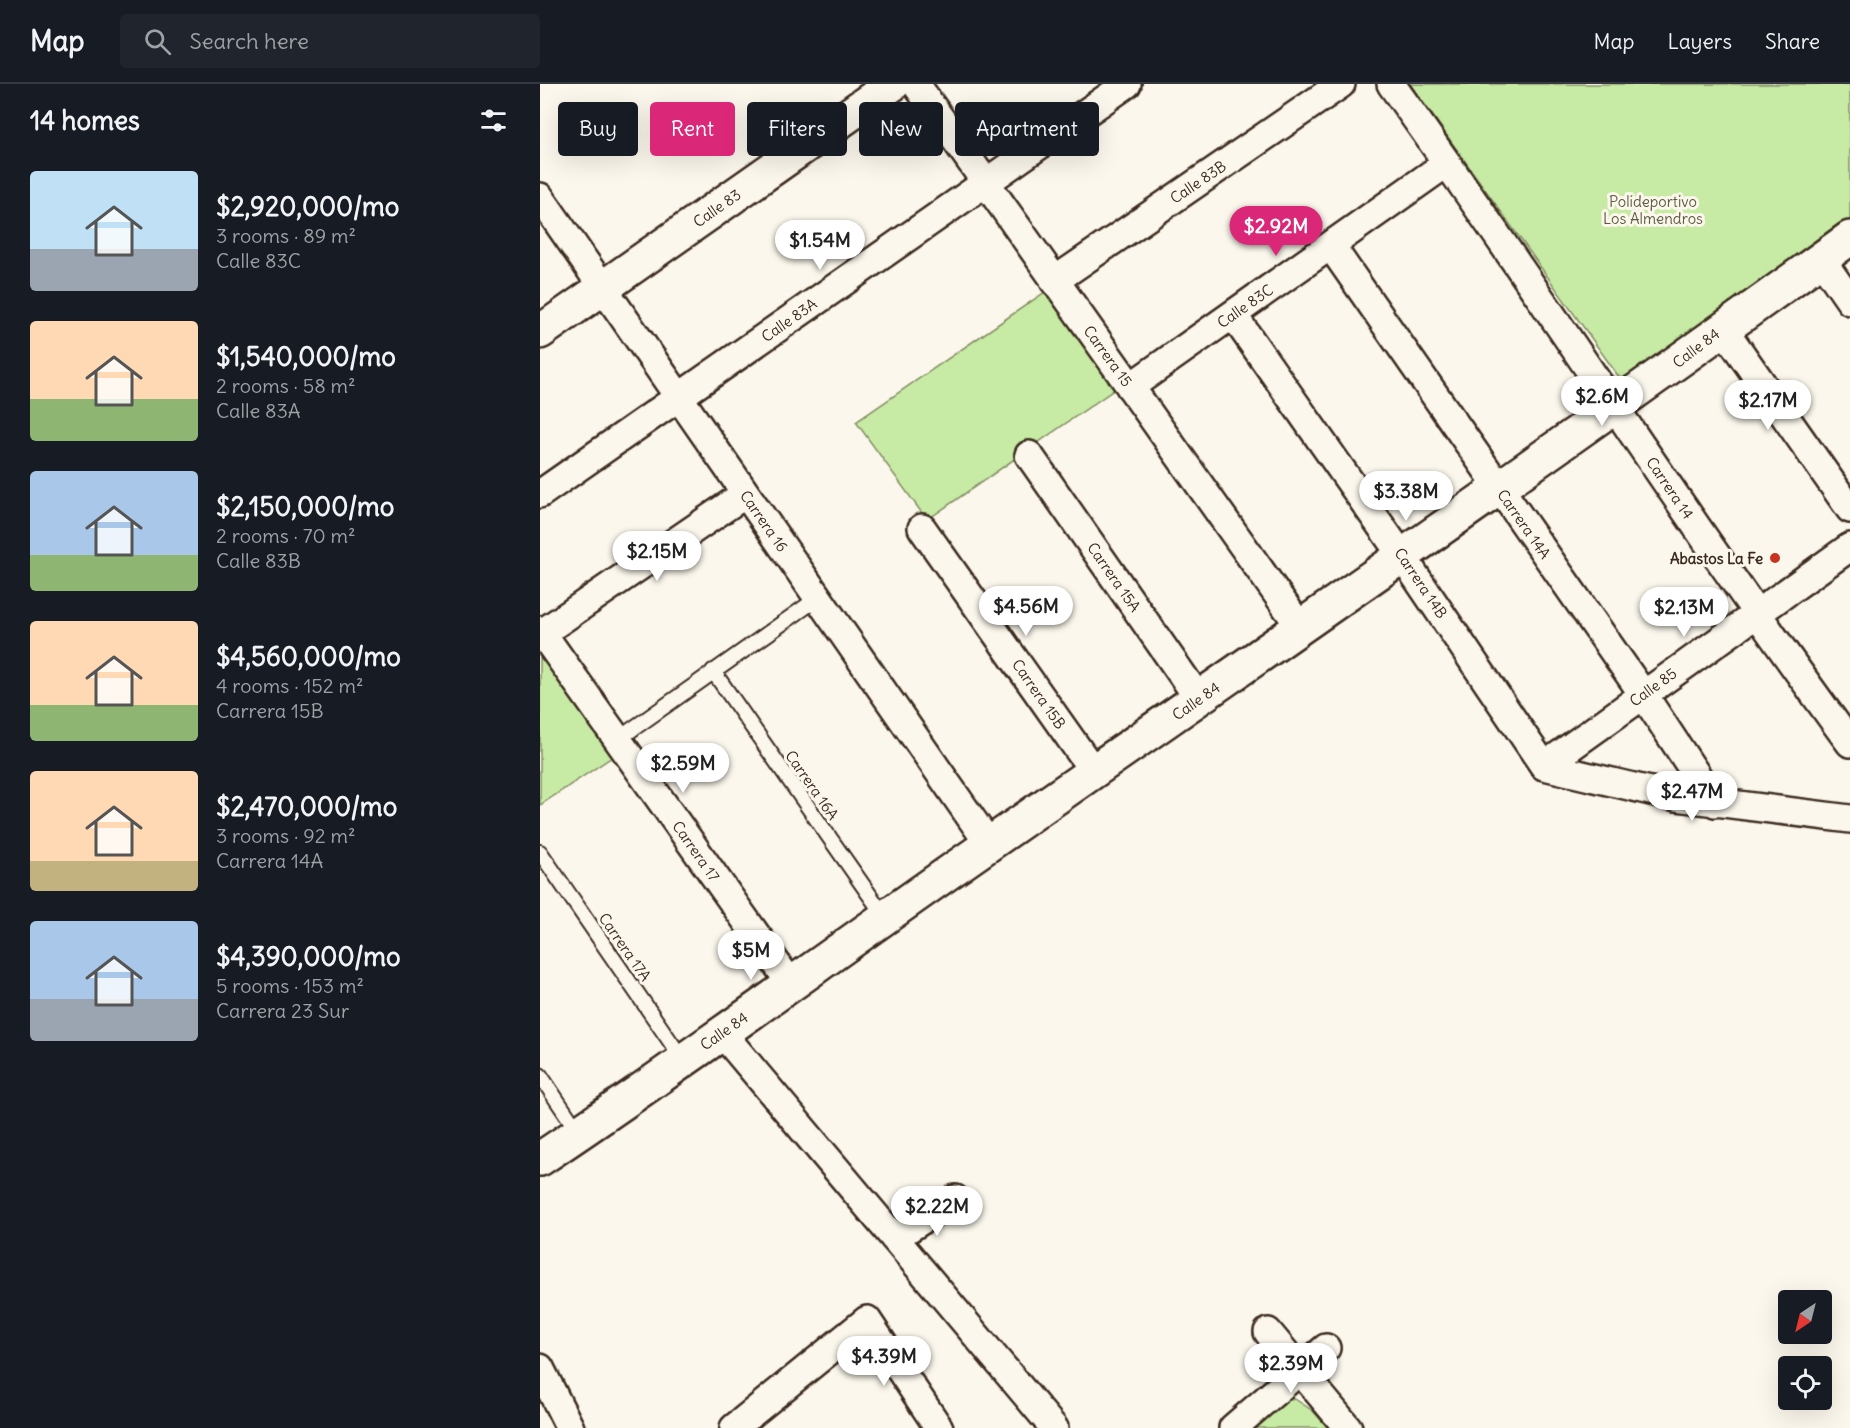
<!DOCTYPE html>
<html lang="en">
<head>
<meta charset="utf-8">
<style>
  :root { --surface:#171b24; --page:#20242c; --text:#f1f3f6; --muted:#9ea1a6; --line:#363941; --accent:#db2777 }
  body { margin:0; font-family:Delius,sans-serif; background:var(--page); color:var(--text); height:100vh; display:flex; flex-direction:column; font-size:22px; white-space:nowrap }
  * { box-sizing:border-box; margin:0 }
  p { font-size:20px; color:var(--muted) }
  .icon { flex:none; width:33px; height:33px; fill:none; stroke:currentColor; stroke-width:2; stroke-linecap:round; stroke-linejoin:round }
  .map { position:relative; flex:1; overflow:hidden }
  .details { display:flex; flex-direction:column; background:var(--surface); width:540px }
  .details>* { flex:none }
  .banner { position:absolute; left:18px; top:18px; width:570px; height:54px; display:flex; gap:12px }
  .needle { width:39px; rotate:215deg }
  .buttons { position:absolute; left:1238px; top:1206px; display:grid; gap:12px }
  .buttons a { display:grid; place-items:center; width:54px; height:54px; border-radius:6px; background:var(--surface); box-shadow:0 6px 24px #0002; font-size:30px }
  .price { position:absolute; translate:-50% -51px; padding:0 14px; border-radius:21px; background:#fff; color:#222; font-size:20px; line-height:39px; filter:drop-shadow(0 2px 3px #0008) }
  .price::after { content:''; position:absolute; left:50%; top:36px; width:18px; height:14px; margin-left:-9px; background:inherit; clip-path:polygon(0 0,100% 0,50% 100%) }
  .price.active { background:var(--accent); color:#fff }
  ul { padding:0; list-style:none }
  li { display:flex; align-items:center; gap:18px; height:150px; padding:0 30px }
  li span { display:grid; place-items:center; flex:none; width:168px; height:120px; border-radius:6px; color:#555 }
  li>.icon { margin-inline-start:auto }
  span .icon { width:72px; height:72px; fill:#fffc; stroke-width:1 }
  li b { font-size:26px }
  h2 { display:flex; justify-content:space-between; align-items:center; height:72px; padding:0 30px; font-size:26px }
  .tag { padding:0 21px; border-radius:6px; background:var(--surface); box-shadow:0 6px 24px #0002; font-size:21px; line-height:54px }
  .tag.active { background:var(--accent); color:#fff }
  header { display:flex; align-items:center; gap:36px; box-sizing:border-box; height:84px; padding:0 30px; background:var(--surface); border-bottom:2px solid var(--line) }
  header strong { font-size:28px }
  nav { display:flex; gap:33px; margin-inline-start:auto; font-size:21px }
  .search { width:420px; height:54px; background:var(--page); display:flex; align-items:center; gap:15px; box-sizing:border-box; padding:0 21px; border-radius:6px; color:var(--muted); font-size:22px }
  main { display:flex; flex:1; min-height:0 }
  .map>svg:first-child { display:block }
  .green { fill:#c7eba4; stroke:#818a61; stroke-width:1.5 }
  .lines { fill:none; stroke-linecap:round; stroke-linejoin:round }
  .service-casing { stroke:#3b2a1e; stroke-width:18 }
  .minor-casing { stroke:#3b2a1e; stroke-width:32 }
  .tertiary-casing { stroke:#3b2a1e; stroke-width:38 }
  .service { stroke:#fbf7ec; stroke-width:14 }
  .minor { stroke:#fbf7ec; stroke-width:27 }
  .tertiary { stroke:#fbf7ec; stroke-width:33 }
  .poi-dot { fill:#c8321e; stroke:#fbf7ec; stroke-width:2 }
  .labels { text-anchor:middle; dominant-baseline:central; stroke-width:6; stroke-linejoin:round; paint-order:stroke }
  .street-label { font-size:15px; fill:#3b2a1e; stroke:#fbf7ec }
  .park-label { font-size:15px; fill:#5e5a40; stroke:#fbf7ec }
  .poi-label { font-size:15px; font-weight:bold; fill:#3b2a1e; stroke:#fbf7ec; text-anchor:end }
</style>
</head>
<body>
<header>
<strong>Map</strong>
<div class="search"><svg class="icon" aria-label="search" viewBox="0 0 24 24"><circle cx="10" cy="10" r="6"/><path d="M15 15l6 6"/></svg>Search here</div>
<nav><a>Map</a><a>Layers</a><a>Share</a></nav>
</header>
<main>
<section class="details">
<h2>14 homes<svg class="icon" aria-label="filters" viewBox="0 0 24 24"><path d="M4 7h16M4 17h16"/><circle cx="9" cy="7" r="2"/><circle cx="15" cy="17" r="2"/></svg></h2>
<ul>
<li><span style="background:linear-gradient(#bfe0f5 65%,#9aa5b1 0)"><svg class="icon" aria-label="home" viewBox="0 0 24 24"><path d="M3 11l9-7 9 7M6 9v11h12V9"/></svg></span><div><b>$2,920,000/mo</b><p>3 rooms · 89 m²</p><p>Calle 83C</p></div></li>
<li><span style="background:linear-gradient(#ffd9b3 65%,#8fb573 0)"><svg class="icon" aria-label="home" viewBox="0 0 24 24"><path d="M3 11l9-7 9 7M6 9v11h12V9"/></svg></span><div><b>$1,540,000/mo</b><p>2 rooms · 58 m²</p><p>Calle 83A</p></div></li>
<li><span style="background:linear-gradient(#a9c7e8 70%,#8fb573 0)"><svg class="icon" aria-label="home" viewBox="0 0 24 24"><path d="M3 11l9-7 9 7M6 9v11h12V9"/></svg></span><div><b>$2,150,000/mo</b><p>2 rooms · 70 m²</p><p>Calle 83B</p></div></li>
<li><span style="background:linear-gradient(#ffd9b3 70%,#8fb573 0)"><svg class="icon" aria-label="home" viewBox="0 0 24 24"><path d="M3 11l9-7 9 7M6 9v11h12V9"/></svg></span><div><b>$4,560,000/mo</b><p>4 rooms · 152 m²</p><p>Carrera 15B</p></div></li>
<li><span style="background:linear-gradient(#ffd9b3 75%,#c2b280 0)"><svg class="icon" aria-label="home" viewBox="0 0 24 24"><path d="M3 11l9-7 9 7M6 9v11h12V9"/></svg></span><div><b>$2,470,000/mo</b><p>3 rooms · 92 m²</p><p>Carrera 14A</p></div></li>
<li><span style="background:linear-gradient(#a9c7e8 65%,#9aa5b1 0)"><svg class="icon" aria-label="home" viewBox="0 0 24 24"><path d="M3 11l9-7 9 7M6 9v11h12V9"/></svg></span><div><b>$4,390,000/mo</b><p>5 rooms · 153 m²</p><p>Carrera 23 Sur</p></div></li>
</ul>
</section>
<div class="map">
<svg width="1310" height="1344" viewBox="0 0 1310 1344">
  <rect width="100%" height="100%" fill="#fbf7ec"/>
  <filter id="ink" filterUnits="userSpaceOnUse"><feTurbulence type="fractalNoise" baseFrequency=".0167" numOctaves="2"/><feDisplacementMap in="SourceGraphic" scale="12" xChannelSelector="R" yChannelSelector="G"/><feConvolveMatrix kernelMatrix="1 2 1 2 8 2 1 2 1" color-interpolation-filters="sRGB"/></filter>
  <g filter="url(#ink)">
    <path class="green" d="M870,0H1310V141L1084,300Z
      M505,208L575,305L387,436L316,338Z
      M0,568L72,673L0,721Z
      M755,1315L773,1327L788,1344H715L745,1317Z"/>
    <g class="lines">
      <defs>
        <path id="service" d="M173,587L345,833
          M77,656L278,514
          M0,768L143,976
          M0,991L39,1049"/>
        <path id="minor" d="M376,0L761,544
          M851,0C1007,217 1151,443 1310,659
          M0,113L449,760
          M791,162L1103,610L1175,719
          M1281,175L1310,217
          M514,197L801,0
          M693,231L862,472L1004,682
          M1183,244L1310,425
          M590,303L907,79
          M489,371L659,615
          M0,410L587,0
          M382,444L554,688
          M0,546L251,900
          M2,549L205,410
          M1004,682L1310,463
          M1004,682L1136,713L1310,735
          M182,949L514,1344
          M354,1154L415,1115
          M728,1248L808,1344
          M0,1284L30,1344
          M194,1344L327,1236L399,1344
          M693,1344L786,1264"/>
        <path id="tertiary" d="M0,248L353,0
          M0,1075C152,974 298,865 448,761C736,560 1025,360 1310,154"/>
      </defs>
      <use href="#service" class="service-casing"/>
      <use href="#minor" class="minor-casing"/>
      <use href="#tertiary" class="tertiary-casing"/>
      <use href="#service" class="service"/>
      <use href="#minor" class="minor"/>
      <use href="#tertiary" class="tertiary"/>
    </g>
  </g>
  <circle class="poi-dot" cx="1235" cy="474" r="6"/>
  <g class="labels">
    <g class="street-label">
      <text transform="translate(658 98) rotate(-34)">Calle 83B</text>
      <text transform="translate(177 124) rotate(-35)">Calle 83</text>
      <text transform="translate(705 222) rotate(-35)">Calle 83C</text>
      <text transform="translate(249 236) rotate(-35)">Calle 83A</text>
      <text transform="translate(1156 264) rotate(-37)">Calle 84</text>
      <text transform="translate(568 272) rotate(54)">Carrera 15</text>
      <text transform="translate(1130 404) rotate(56)">Carrera 14</text>
      <text transform="translate(224 437) rotate(55)">Carrera 16</text>
      <text transform="translate(984 440) rotate(55)">Carrera 14A</text>
      <text transform="translate(574 493) rotate(55)">Carrera 15A</text>
      <text transform="translate(881 499) rotate(56)">Carrera 14B</text>
      <text transform="translate(1113 603) rotate(-36)">Calle 85</text>
      <text transform="translate(499 610) rotate(55)">Carrera 15B</text>
      <text transform="translate(656 617) rotate(-35)">Calle 84</text>
      <text transform="translate(272 701) rotate(55)">Carrera 16A</text>
      <text transform="translate(156 767) rotate(55)">Carrera 17</text>
      <text transform="translate(85 863) rotate(55)">Carrera 17A</text>
      <text transform="translate(184 947) rotate(-35)">Calle 84</text>
    </g>
    <g class="park-label">
      <text x="1113" y="117">Polideportivo<tspan x="1113" dy="17">Los Almendros</tspan></text>
    </g>
    <g class="poi-label">
      <text x="1223" y="474">Abastos La Fe</text>
    </g>
  </g>
</svg>
<div class="buttons">
<a><svg class="needle" viewBox="-14 -14 28 28"><path d="M0-13l5 13h-10z" fill="#e53935"/><path d="M0 13l5-13h-10z" fill="#9ea1a6"/></svg></a>
<a><svg class="icon" aria-label="locate" viewBox="0 0 24 24"><circle cx="12" cy="12" r="6"/><path d="M12 2v4M12 18v4M2 12h4M18 12h4"/></svg></a>
</div>
<b class="price active" style="left:736px;top:173px">$2.92M</b>
<b class="price" style="left:280px;top:187px">$1.54M</b>
<b class="price" style="left:1062px;top:343px">$2.6M</b>
<b class="price" style="left:1228px;top:347px">$2.17M</b>
<b class="price" style="left:866px;top:438px">$3.38M</b>
<b class="price" style="left:117px;top:498px">$2.15M</b>
<b class="price" style="left:486px;top:553px">$4.56M</b>
<b class="price" style="left:1144px;top:554px">$2.13M</b>
<b class="price" style="left:143px;top:710px">$2.59M</b>
<b class="price" style="left:1152px;top:738px">$2.47M</b>
<b class="price" style="left:211px;top:897px">$5M</b>
<b class="price" style="left:397px;top:1153px">$2.22M</b>
<b class="price" style="left:344px;top:1303px">$4.39M</b>
<b class="price" style="left:751px;top:1310px">$2.39M</b>
<div class="banner">
<a class="tag">Buy</a>
<a class="tag active">Rent</a>
<a class="tag">Filters</a>
<a class="tag">New</a>
<a class="tag">Apartment</a>
</div>
</div>
</main>
</body>
</html>
